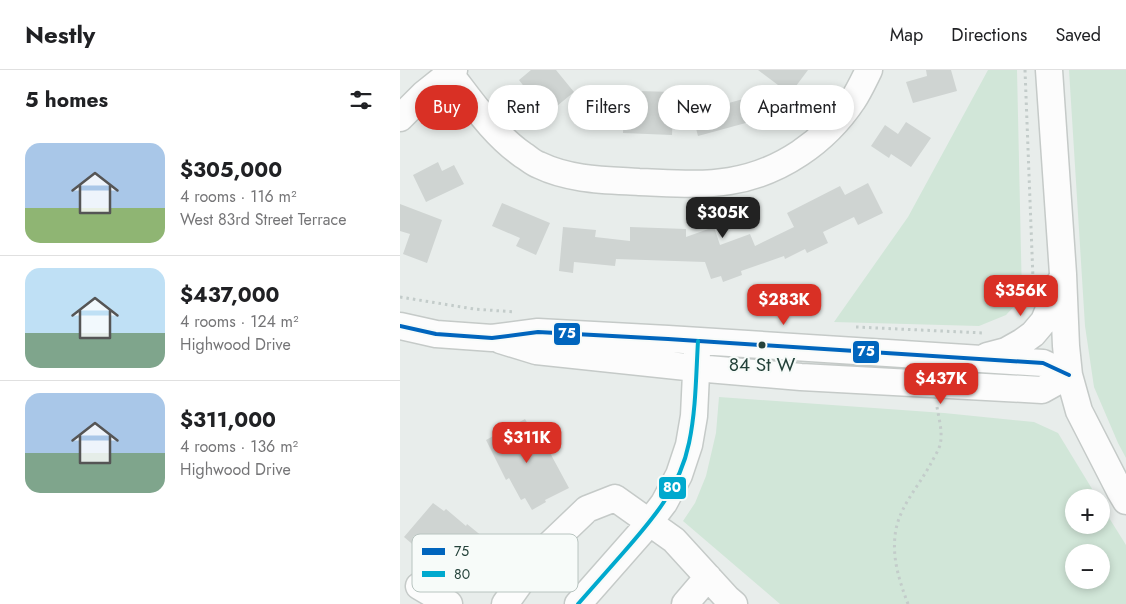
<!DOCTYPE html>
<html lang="en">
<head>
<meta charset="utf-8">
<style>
  :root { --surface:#fff; --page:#f6f6f6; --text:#202124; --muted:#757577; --line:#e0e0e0; --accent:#d93025 }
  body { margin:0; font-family:Jost,sans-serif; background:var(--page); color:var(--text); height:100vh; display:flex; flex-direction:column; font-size:19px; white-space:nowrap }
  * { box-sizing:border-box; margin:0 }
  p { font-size:16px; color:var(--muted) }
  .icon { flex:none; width:28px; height:28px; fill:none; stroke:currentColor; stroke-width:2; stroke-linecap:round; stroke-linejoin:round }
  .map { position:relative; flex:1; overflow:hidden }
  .drawer { display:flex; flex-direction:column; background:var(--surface); width:400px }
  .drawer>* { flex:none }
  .banner { position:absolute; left:15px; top:15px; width:475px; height:45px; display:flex; gap:10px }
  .fabs { position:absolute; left:665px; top:419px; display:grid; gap:10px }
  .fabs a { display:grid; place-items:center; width:45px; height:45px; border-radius:50%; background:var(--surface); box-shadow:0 2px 8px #0003; font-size:25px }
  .price { position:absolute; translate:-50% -42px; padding:0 11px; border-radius:10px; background:var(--accent); color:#fff; font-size:16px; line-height:32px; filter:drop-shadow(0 1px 2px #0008) }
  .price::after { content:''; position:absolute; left:50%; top:30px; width:15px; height:11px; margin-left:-8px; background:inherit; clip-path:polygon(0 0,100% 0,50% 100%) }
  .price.active { background:#222; color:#fff }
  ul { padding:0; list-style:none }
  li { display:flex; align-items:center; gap:15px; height:125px; padding:0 25px }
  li+li { border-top:1px solid var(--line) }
  li span { display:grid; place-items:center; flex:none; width:140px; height:100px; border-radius:15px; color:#555 }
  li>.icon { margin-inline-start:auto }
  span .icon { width:60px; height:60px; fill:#fffc; stroke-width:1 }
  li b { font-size:21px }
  h2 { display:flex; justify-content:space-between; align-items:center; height:60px; padding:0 25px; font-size:21px }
  .pill { padding:0 18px; border-radius:22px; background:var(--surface); box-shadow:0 2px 8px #0003; font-size:18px; line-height:45px }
  .pill.active { background:var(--accent); color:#fff }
  header { display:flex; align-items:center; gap:30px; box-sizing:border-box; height:70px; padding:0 25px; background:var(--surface); border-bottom:1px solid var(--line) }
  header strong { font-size:24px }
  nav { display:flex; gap:28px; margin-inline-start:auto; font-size:18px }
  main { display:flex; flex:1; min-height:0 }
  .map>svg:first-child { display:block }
  .green { fill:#d1e6d8; fill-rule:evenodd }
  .building { fill:#cfd4d2 }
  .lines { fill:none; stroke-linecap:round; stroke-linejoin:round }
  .minor-casing { stroke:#c5cac8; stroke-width:29 }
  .path { stroke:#c3ccca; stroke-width:3; stroke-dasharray:2.5 4; stroke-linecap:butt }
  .minor { stroke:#fcfcfc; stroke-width:26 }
  .bus-1-casing { stroke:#f7fbf9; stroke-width:8 }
  .bus-2-casing { stroke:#f7fbf9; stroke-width:8 }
  .bus-1 { stroke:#0065bd; stroke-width:4 }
  .bus-2 { stroke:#00a9ce; stroke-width:4 }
  .bus-dot { fill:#24423a; stroke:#f7fbf9; stroke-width:2 }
  .labels { text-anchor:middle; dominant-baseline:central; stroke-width:4.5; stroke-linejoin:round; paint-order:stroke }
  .bus-label { font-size:19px; fill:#24423a; stroke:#f7fbf9 }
  .key { fill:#f7fbf9; stroke:#b8c4c0; stroke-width:1 }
  .key-label { font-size:14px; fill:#24423a }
  .line-badge { stroke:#f7fbf9; stroke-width:2 }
  .badge-label { font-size:14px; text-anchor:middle; font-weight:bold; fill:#fff }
</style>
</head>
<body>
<header>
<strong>Nestly</strong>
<nav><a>Map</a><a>Directions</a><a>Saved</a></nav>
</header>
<main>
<section class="drawer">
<h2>5 homes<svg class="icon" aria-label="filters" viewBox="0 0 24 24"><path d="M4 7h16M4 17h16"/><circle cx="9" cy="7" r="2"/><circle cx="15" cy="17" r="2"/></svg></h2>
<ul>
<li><span style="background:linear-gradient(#a9c7e8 65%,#8fb573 0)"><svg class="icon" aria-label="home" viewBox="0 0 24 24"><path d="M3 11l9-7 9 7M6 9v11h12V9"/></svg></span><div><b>$305,000</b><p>4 rooms · 116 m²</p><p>West 83rd Street Terrace</p></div></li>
<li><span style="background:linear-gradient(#bfe0f5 65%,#7fa58c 0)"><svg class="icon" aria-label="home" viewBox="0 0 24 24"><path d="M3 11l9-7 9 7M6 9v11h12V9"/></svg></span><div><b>$437,000</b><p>4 rooms · 124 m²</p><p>Highwood Drive</p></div></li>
<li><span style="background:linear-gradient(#a9c7e8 60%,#7fa58c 0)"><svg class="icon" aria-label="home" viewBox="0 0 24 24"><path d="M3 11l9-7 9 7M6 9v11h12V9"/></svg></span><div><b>$311,000</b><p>4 rooms · 136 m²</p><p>Highwood Drive</p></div></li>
</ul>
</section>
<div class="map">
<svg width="726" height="534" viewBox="0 0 726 534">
  <rect width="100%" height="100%" fill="#e8edeb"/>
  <path class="green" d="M588,0H617L622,228L606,245L579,256L434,252L508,147Z
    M669,0H726V388L718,373L694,317L685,256Z
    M319,327L544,343L634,352L658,363L697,427L674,428V455H701V435L726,475V534H380L283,451L295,433L306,406L316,363ZM674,482H701V510H674Z"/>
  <path class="building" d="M131,0H156L174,22L146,45L119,10Z
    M358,0H408L390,24Z
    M526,0H551L557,21L513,33L506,12L527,6Z
    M237,21L274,22L272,65L223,63L224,41H236Z
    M347,28L353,51L298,66L292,43Z
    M506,52L531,68L511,97L491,84L489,88L471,76L485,55L498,64Z
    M38,92L42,101L54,95L64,114L26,132L13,105Z
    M468,113L483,143L458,155L454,147L423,162L428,173L407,183L405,179L385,189L384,186L341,201L342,205L323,212L321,206L311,209L305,192L216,189L215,196L174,192L173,203L159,201L163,157L196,160L195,167L230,171V157L286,159V167L314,157L320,175L350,164L355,176L394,157L387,143L440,116L445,125Z
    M102,133L150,153L136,185L116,176L120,168L92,156Z
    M0,134L42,150L27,193L3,184L10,164L0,161Z
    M125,349L132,361L135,359L147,382L149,381L169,418L145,430L146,432L132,440L125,428L121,430L109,408L106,410L86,370Z
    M33,433L44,441L46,439L66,456L67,454L99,480L82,501L83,502L73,514L63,506L59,510L40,494L38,496L4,467Z"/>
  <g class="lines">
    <defs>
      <path id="minor" d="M649,0L663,204L666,276L669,305L679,341L720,421L726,431
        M50,4C72,32 93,64 123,85C128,88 133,93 139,95C170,110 205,110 239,112C269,113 300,116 330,111C380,103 425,72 453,30C459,21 464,10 469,0
        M0,48L24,24L54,0
        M0,256L36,264L92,268L138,262L268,269L643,293L669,305
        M100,270L136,281L296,298L401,307L642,320L669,305
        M587,286L606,281L622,272L633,264L644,251L660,212
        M19,516L49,534
        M105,534L142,482L187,439L215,428L274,470L327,528L334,534
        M178,534L245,458L264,433L279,405L289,375L294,346L297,282
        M285,534L308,507"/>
    </defs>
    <use href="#minor" class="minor-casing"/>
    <path class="path" d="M625,0L633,209L632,219
      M0,227L74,239L115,242
      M456,257L584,263
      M508,534C499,510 491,486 496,459C501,435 518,417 530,395C533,389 538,382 540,375C543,363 539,349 537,337"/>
    <use href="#minor" class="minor"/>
    <defs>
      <path id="bus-1" d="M0,256L36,264L92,268L138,262L268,269L643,293L669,305"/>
      <path id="bus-2" d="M178,534C193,517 208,500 223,483C252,450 280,418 289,373C296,340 296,305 298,271"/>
    </defs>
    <use href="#bus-1" class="bus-1-casing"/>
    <use href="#bus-2" class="bus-2-casing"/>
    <use href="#bus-1" class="bus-1"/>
    <use href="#bus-2" class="bus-2"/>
  </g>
  <circle class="bus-dot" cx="362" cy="275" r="4.5"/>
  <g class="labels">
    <g class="bus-label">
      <text x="362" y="294">84 St W</text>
    </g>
  </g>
  <rect x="12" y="464" width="166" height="58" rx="8" class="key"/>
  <rect x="22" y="478" width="23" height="7" fill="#0065bd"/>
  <rect x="22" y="501" width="23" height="6" fill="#00a9ce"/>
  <g class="key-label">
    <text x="54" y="486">75</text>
    <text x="54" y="509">80</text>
  </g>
  <g class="line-badge">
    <rect x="153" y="252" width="28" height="24" rx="5" fill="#0065bd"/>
    <rect x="452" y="270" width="28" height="24" rx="5" fill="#0065bd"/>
    <rect x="258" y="406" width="29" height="24" rx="5" fill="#00a9ce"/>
  </g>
  <g class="badge-label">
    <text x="167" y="268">75</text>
    <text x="466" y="286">75</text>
    <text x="272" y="422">80</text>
  </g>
</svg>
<div class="fabs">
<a>+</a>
<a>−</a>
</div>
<b class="price active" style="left:323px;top:169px">$305K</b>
<b class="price" style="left:621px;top:247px">$356K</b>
<b class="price" style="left:384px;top:256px">$283K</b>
<b class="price" style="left:541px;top:335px">$437K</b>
<b class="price" style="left:127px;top:394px">$311K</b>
<div class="banner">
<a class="pill active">Buy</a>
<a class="pill">Rent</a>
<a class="pill">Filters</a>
<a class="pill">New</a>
<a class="pill">Apartment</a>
</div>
</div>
</main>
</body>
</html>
